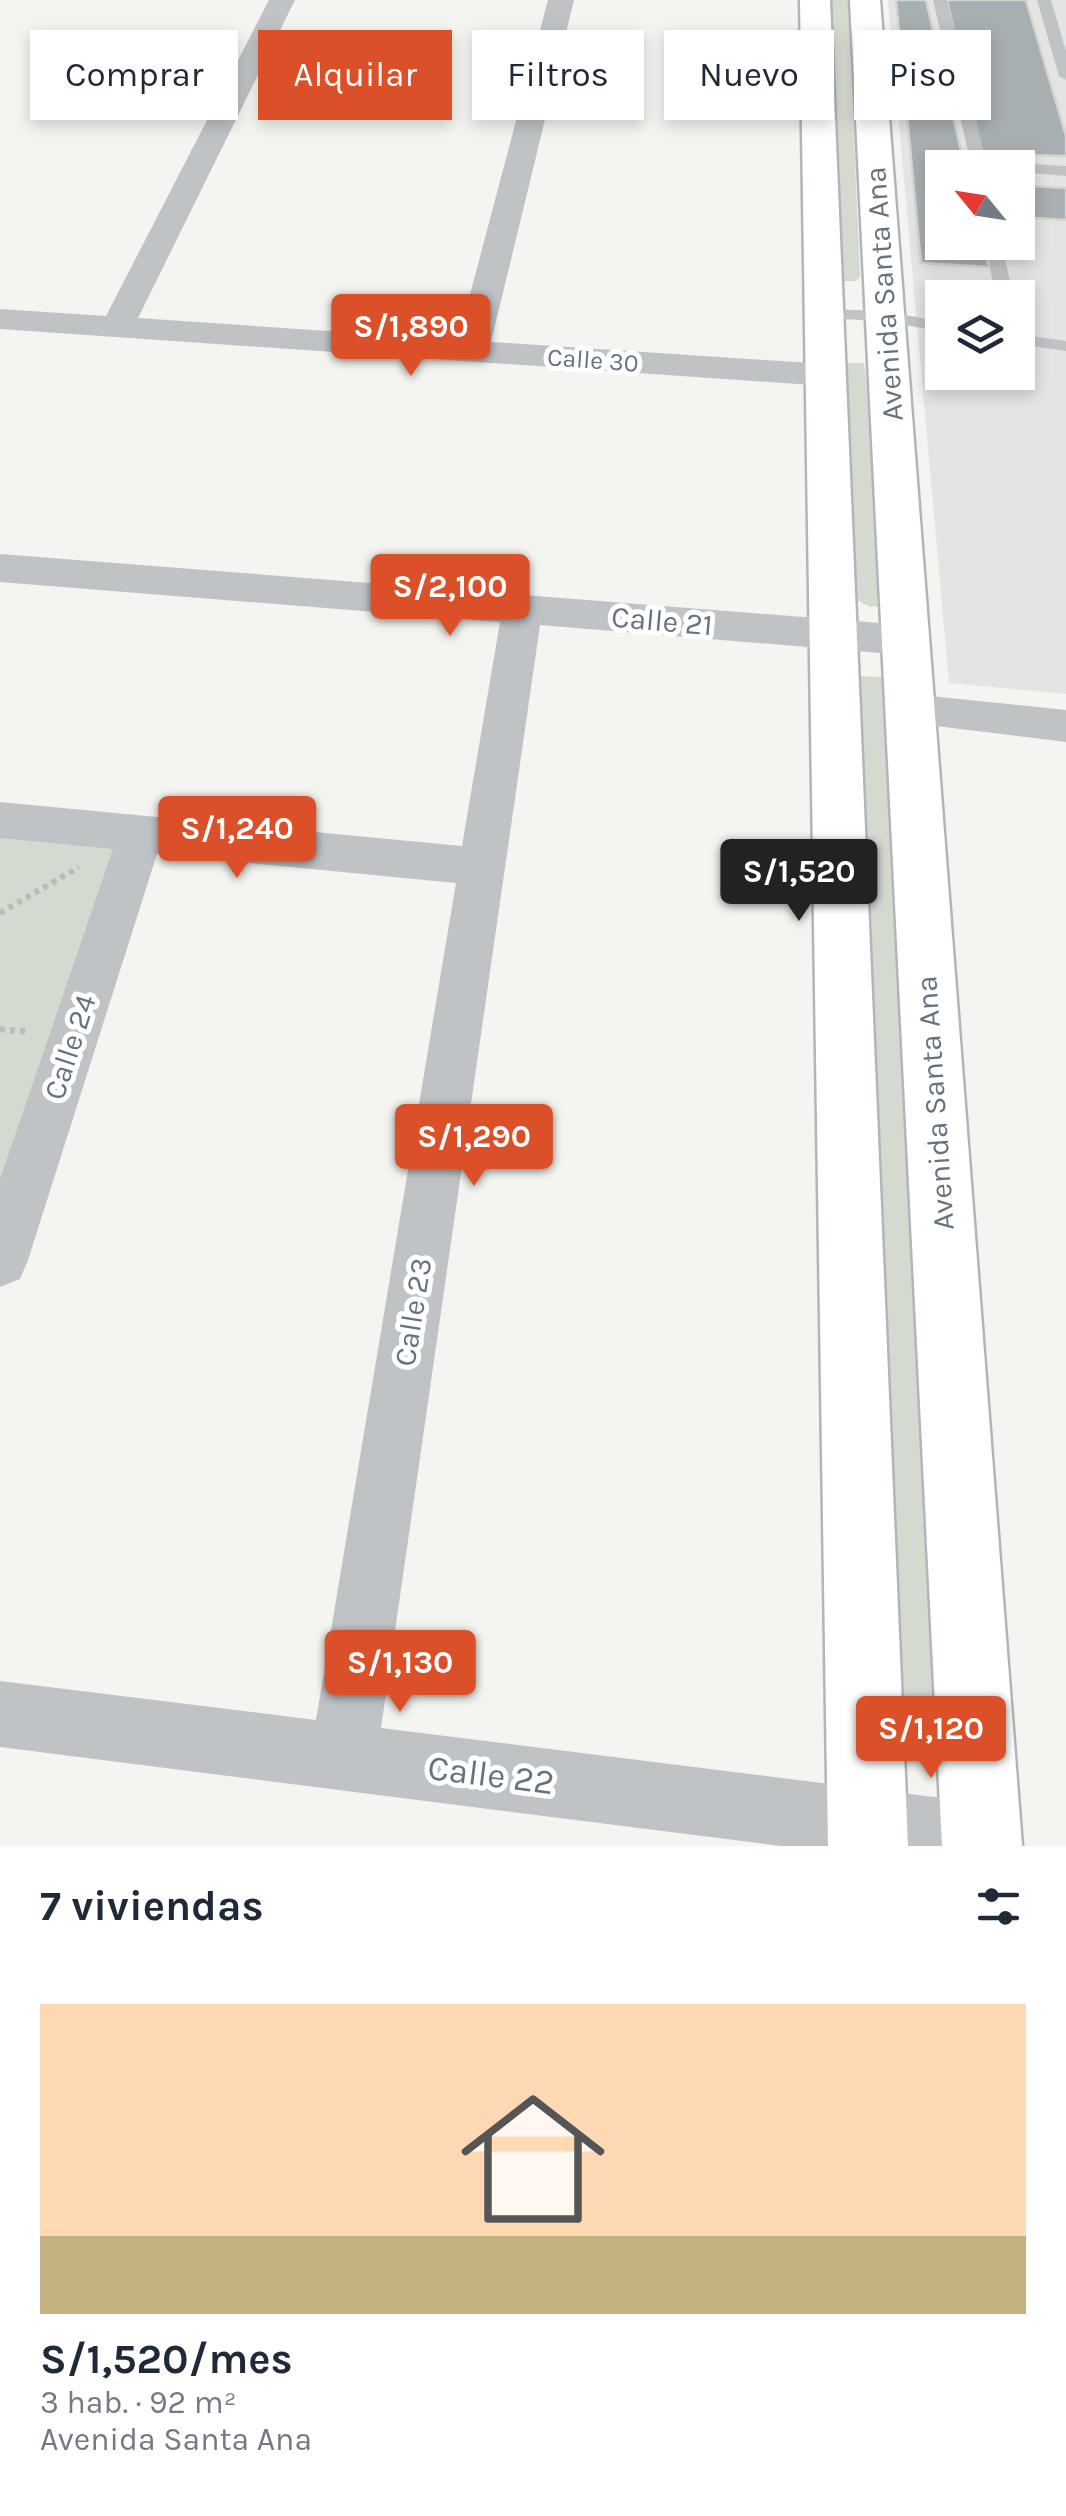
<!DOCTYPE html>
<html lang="es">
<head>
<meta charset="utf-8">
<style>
  :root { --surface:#fff; --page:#f2f2f3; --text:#1f2937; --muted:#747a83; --line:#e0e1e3; --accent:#db5028 }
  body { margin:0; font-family:Karla,sans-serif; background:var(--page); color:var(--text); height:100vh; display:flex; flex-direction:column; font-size:38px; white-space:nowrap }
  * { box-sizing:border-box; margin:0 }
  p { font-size:32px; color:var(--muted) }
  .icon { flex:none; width:55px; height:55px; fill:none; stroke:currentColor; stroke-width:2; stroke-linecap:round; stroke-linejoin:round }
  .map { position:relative; height:1846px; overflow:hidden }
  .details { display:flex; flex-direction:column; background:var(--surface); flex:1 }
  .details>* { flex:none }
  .top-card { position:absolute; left:30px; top:30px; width:1008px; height:90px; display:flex; gap:20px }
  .needle { width:65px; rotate:300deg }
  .fabs { position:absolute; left:925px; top:150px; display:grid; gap:20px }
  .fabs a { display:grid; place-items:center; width:110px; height:110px; border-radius:0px; background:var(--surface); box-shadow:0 5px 15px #0003; font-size:50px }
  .price { position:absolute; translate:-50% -85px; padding:0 22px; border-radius:10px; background:var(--accent); color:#fff; font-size:32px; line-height:65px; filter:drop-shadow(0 2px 5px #0008) }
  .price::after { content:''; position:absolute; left:50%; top:60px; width:30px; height:22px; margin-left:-15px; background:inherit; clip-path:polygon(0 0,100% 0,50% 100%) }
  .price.active { background:#222; color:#fff }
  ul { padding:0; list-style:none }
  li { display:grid; align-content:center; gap:20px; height:530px; padding:0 40px }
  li+li { border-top:2px solid var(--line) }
  li span { display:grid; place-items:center; height:310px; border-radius:0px; color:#555 }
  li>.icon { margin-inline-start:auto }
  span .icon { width:180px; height:180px; fill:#fffc; stroke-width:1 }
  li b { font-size:42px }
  h2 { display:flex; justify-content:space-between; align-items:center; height:120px; padding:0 40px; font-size:42px }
  .chip { padding:0 35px; border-radius:0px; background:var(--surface); box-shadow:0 5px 15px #0003; font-size:35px; line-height:90px }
  .chip.active { background:var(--accent); color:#fff }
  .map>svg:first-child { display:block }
  .built { fill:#e4e5e3; fill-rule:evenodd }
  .green { fill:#d5dad1 }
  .building { fill:#a8afb3; stroke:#d5d5d2; stroke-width:2.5 }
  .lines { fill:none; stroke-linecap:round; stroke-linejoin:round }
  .secondary-casing { stroke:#b2b6ba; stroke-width:5 }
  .path { stroke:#b9bbbd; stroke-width:6; stroke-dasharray:5 5; stroke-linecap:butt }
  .lane { fill:#bfc3c6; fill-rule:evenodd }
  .street { fill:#bfc3c6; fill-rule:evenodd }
  .secondary { fill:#fff; fill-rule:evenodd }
  .labels { text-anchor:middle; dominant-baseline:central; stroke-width:10; stroke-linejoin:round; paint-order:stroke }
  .far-street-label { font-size:25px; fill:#64737f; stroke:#fff }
  .street-label { font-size:30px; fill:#64737f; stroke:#fff }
  .near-street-label { font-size:35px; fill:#64737f; stroke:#fff }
</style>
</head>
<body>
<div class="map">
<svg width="1066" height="1846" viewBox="0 0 1066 1846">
  <rect width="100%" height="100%" fill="#f4f4f0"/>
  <path class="built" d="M888,0H1066V694L949,683ZM942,168H1018V242H942ZM942,298H1018V372H942Z"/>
  <path class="green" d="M828,0H848L860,277L856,281H844L836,274Z
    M844,363H863L865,368L884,601L880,606L870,607L855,599Z
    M858,676L889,677L950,1727L899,1723Z
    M0,832L122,842L0,1189Z"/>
  <path class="building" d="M896,0H926L965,168H942V242H983L989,267L921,263Z
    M947,0H1026L1066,136V156L981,154Z
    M1018,185L1066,188V220L1019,217Z"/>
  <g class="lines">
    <defs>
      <path id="secondary" d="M800,0H830L908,1846H828Z
        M850,0H880L1022,1846H942Z"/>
    </defs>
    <use href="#secondary" class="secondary-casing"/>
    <path class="path" d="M0,913L79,867
      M0,1029L29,1032"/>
    <path class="lane" d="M933,0H947L986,161L1066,166V176L1018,172V168H972Z
      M1037,0H1051L1066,51V80L1059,76Z
      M986,242H1002L1013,298H995Z
      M824,309L885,311L942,322V332L885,321L818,318V310Z
      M1018,334L1066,341V351L1018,344Z"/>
    <path class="street" d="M269,0H295L138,318L458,340L548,0H574L491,342L826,364L838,367L843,375L838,383L826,386L0,329V309L106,316Z
      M0,554L905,625L919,629L925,640L919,651L905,655L540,625L381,1728L982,1803L1006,1813L1016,1837L1013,1846H781L0,1747V1681L316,1720L456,883L157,854L28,1260L20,1279L0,1287V1179L113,849L0,838V802L462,846L500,622L0,582Z
      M910,694L1066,710V742L895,721L889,710L895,699Z"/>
    <use href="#secondary" class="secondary"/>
  </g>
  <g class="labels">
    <g class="far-street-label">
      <text transform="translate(593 360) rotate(4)">Calle 30</text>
    </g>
    <g class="street-label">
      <text transform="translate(884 294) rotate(-94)">Avenida Santa Ana</text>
      <text transform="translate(662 621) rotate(5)">Calle 21</text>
      <text transform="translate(70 1047) rotate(-72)">Calle 24</text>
      <text transform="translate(935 1103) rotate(-94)">Avenida Santa Ana</text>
      <text transform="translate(413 1312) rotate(-81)">Calle 23</text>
    </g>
    <g class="near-street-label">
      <text transform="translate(491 1775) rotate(7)">Calle 22</text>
    </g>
  </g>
</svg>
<div class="fabs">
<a><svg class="needle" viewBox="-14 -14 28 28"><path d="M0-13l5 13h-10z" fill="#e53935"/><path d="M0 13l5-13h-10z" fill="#747a83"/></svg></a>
<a><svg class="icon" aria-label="layers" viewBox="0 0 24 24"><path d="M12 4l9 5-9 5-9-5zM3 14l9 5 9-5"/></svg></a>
</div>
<b class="price" style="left:411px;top:379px">S/1,890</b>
<b class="price" style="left:450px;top:639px">S/2,100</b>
<b class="price" style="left:237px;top:881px">S/1,240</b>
<b class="price active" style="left:799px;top:924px">S/1,520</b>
<b class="price" style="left:474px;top:1189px">S/1,290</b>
<b class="price" style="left:400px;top:1715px">S/1,130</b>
<b class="price" style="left:931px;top:1781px">S/1,120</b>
<div class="top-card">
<a class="chip">Comprar</a>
<a class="chip active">Alquilar</a>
<a class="chip">Filtros</a>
<a class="chip">Nuevo</a>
<a class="chip">Piso</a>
</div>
</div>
<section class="details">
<h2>7 viviendas<svg class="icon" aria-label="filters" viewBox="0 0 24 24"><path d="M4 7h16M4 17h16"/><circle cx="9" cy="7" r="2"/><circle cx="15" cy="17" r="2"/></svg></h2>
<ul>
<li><span style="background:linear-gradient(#ffd9b3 75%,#c2b280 0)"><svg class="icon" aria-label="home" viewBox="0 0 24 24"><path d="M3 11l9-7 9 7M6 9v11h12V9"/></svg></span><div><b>S/1,520/mes</b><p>3 hab. · 92 m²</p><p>Avenida Santa Ana</p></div></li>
</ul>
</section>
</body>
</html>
